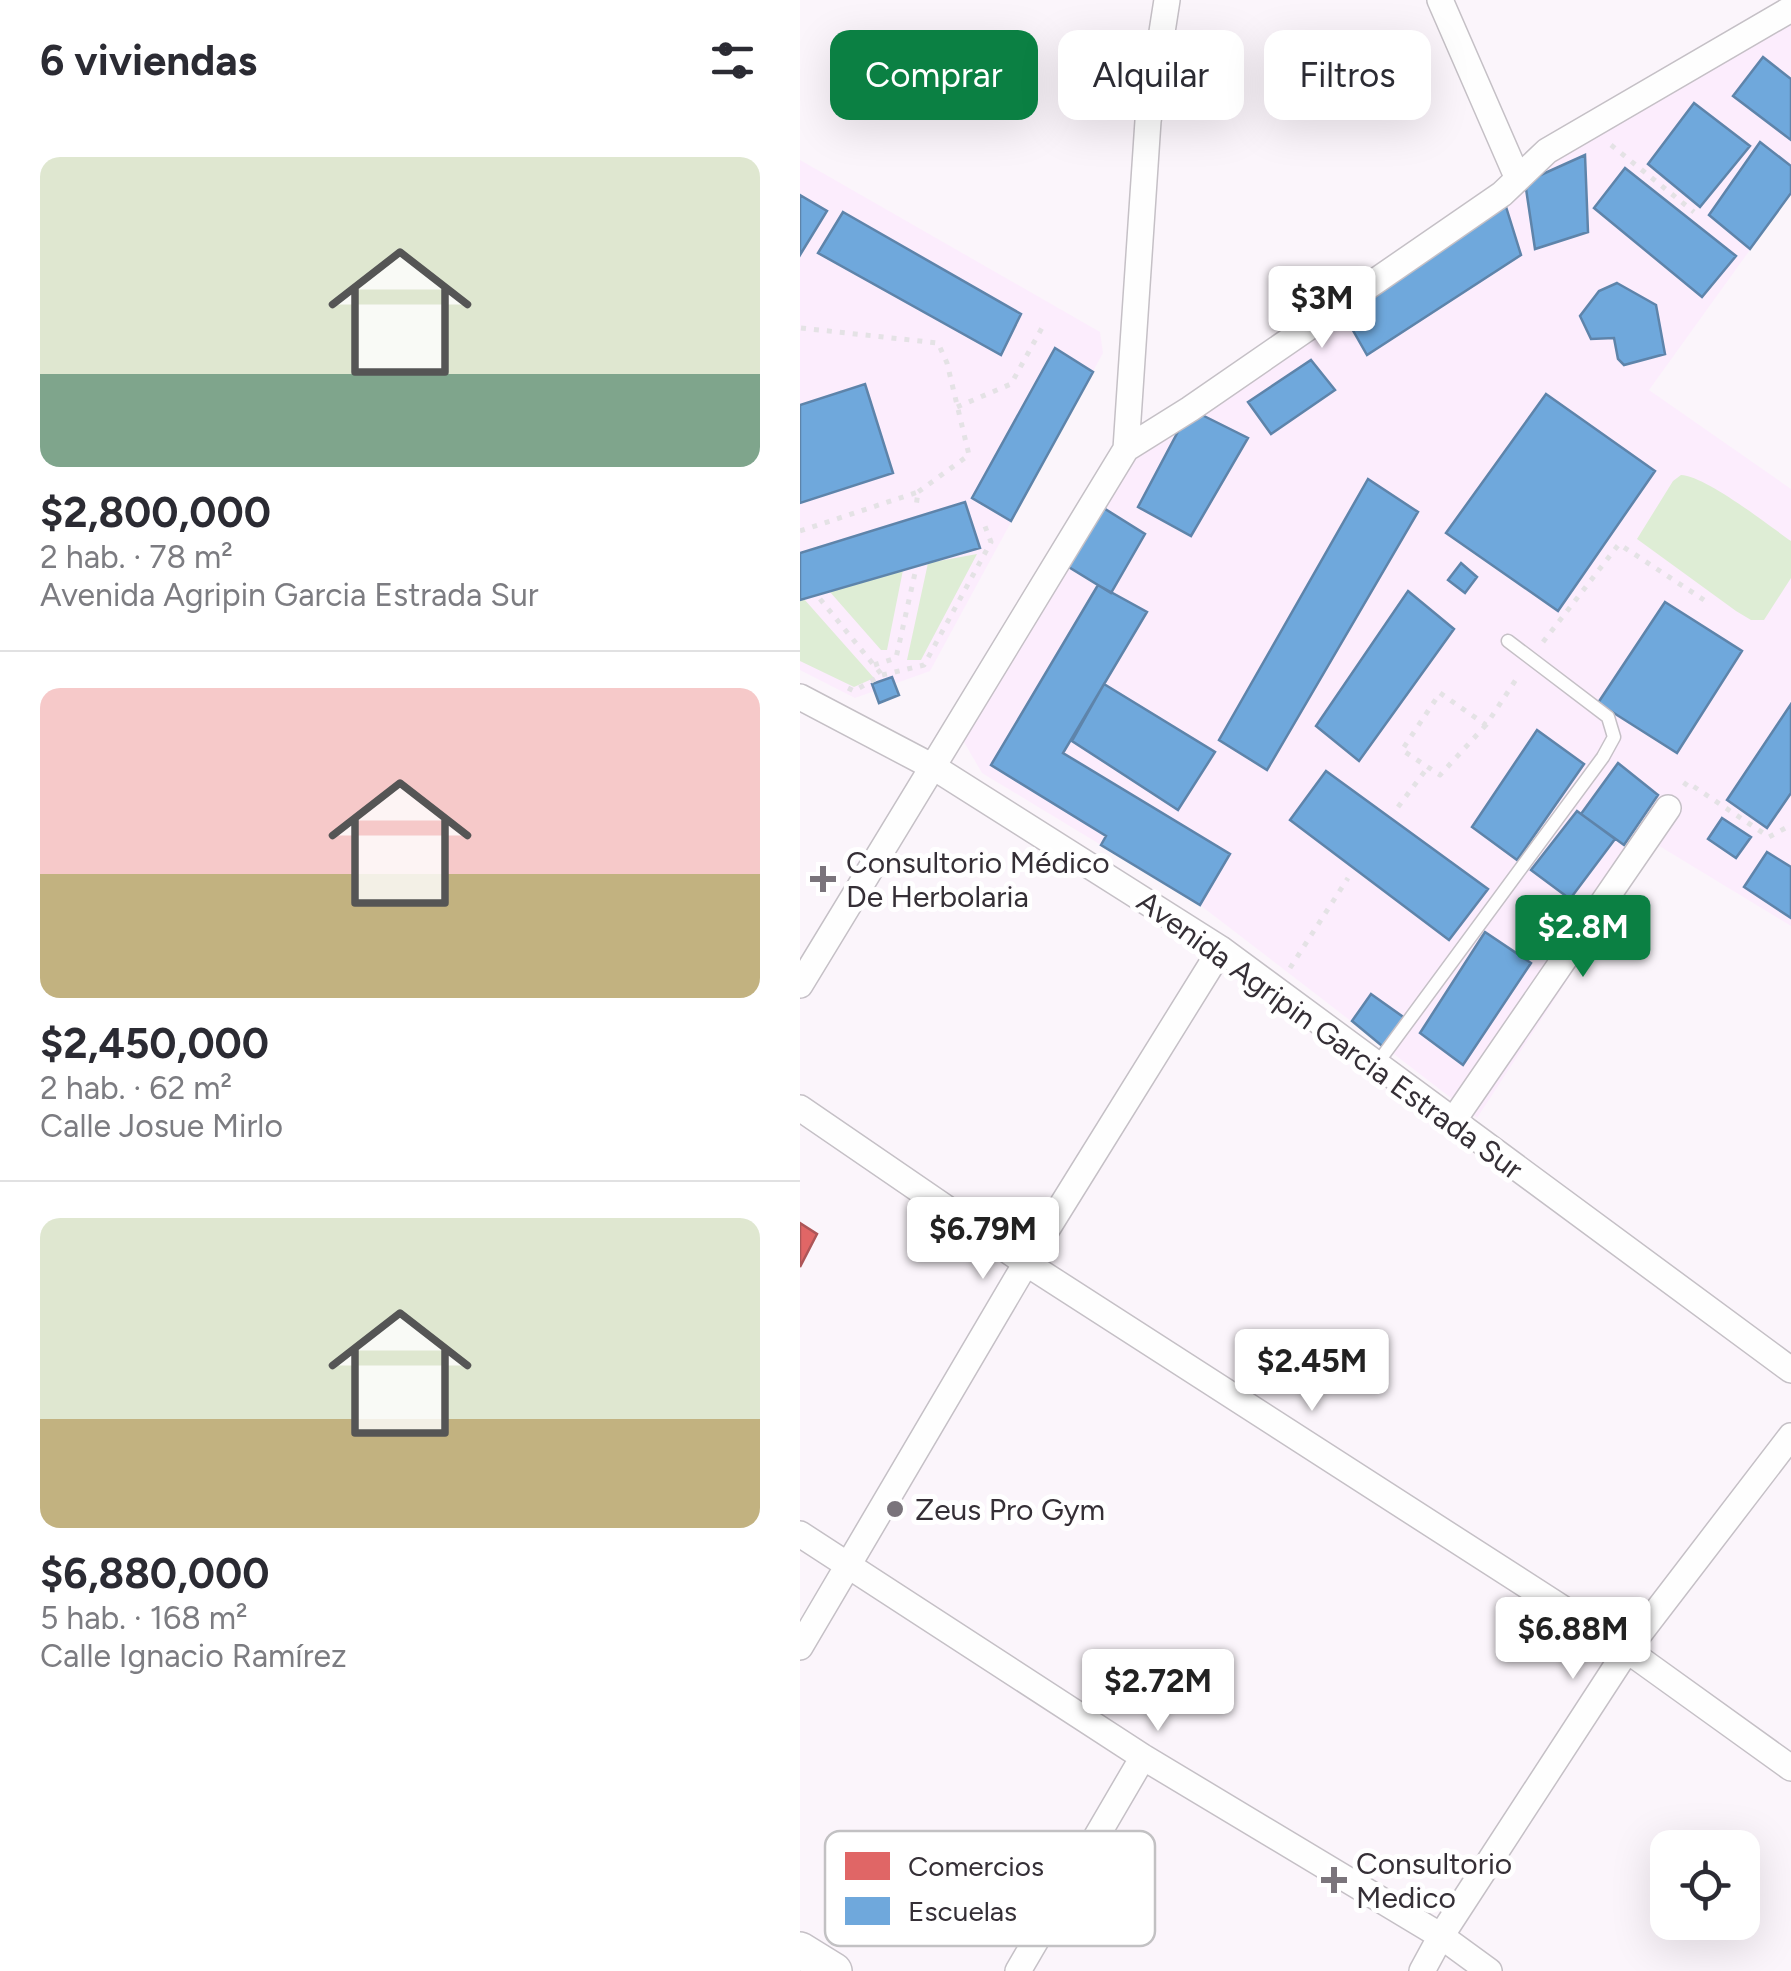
<!DOCTYPE html>
<html lang="es">
<head>
<meta charset="utf-8">
<style>
  :root { --surface:#fff; --page:#f2f2f3; --text:#2b2b33; --muted:#7c7c81; --line:#e1e1e2; --accent:#0b8043 }
  body { margin:0; font-family:Figtree,sans-serif; background:var(--page); color:var(--text); height:100vh; display:flex; flex-direction:column; font-size:38px; white-space:nowrap }
  * { box-sizing:border-box; margin:0 }
  p { font-size:32px; color:var(--muted) }
  .icon { flex:none; width:55px; height:55px; fill:none; stroke:currentColor; stroke-width:2; stroke-linecap:round; stroke-linejoin:round }
  .map { position:relative; flex:1; overflow:hidden }
  .side { display:flex; flex-direction:column; background:var(--surface); width:800px }
  .side>* { flex:none }
  .banner { position:absolute; left:30px; top:30px; width:810px; height:90px; display:flex; gap:20px }
  .fabs { position:absolute; left:850px; top:1830px; display:grid; gap:20px }
  .fabs a { display:grid; place-items:center; width:110px; height:110px; border-radius:20px; background:var(--surface); box-shadow:0 10px 40px #0002; font-size:50px }
  .price { position:absolute; translate:-50% -85px; padding:0 22px; border-radius:10px; background:#fff; color:#222; font-size:32px; line-height:65px; filter:drop-shadow(0 2px 5px #0008) }
  .price::after { content:''; position:absolute; left:50%; top:60px; width:30px; height:22px; margin-left:-15px; background:inherit; clip-path:polygon(0 0,100% 0,50% 100%) }
  .price.selected { background:var(--accent); color:#fff }
  ul { padding:0; list-style:none }
  li { display:grid; align-content:center; gap:20px; height:530px; padding:0 40px }
  li+li { border-top:2px solid var(--line) }
  li span { display:grid; place-items:center; height:310px; border-radius:20px; color:#555 }
  li>.icon { margin-inline-start:auto }
  span .icon { width:180px; height:180px; fill:#fffc; stroke-width:1 }
  li b { font-size:42px }
  h2 { display:flex; justify-content:space-between; align-items:center; height:120px; padding:0 40px; font-size:42px }
  .chip { padding:0 35px; border-radius:20px; background:var(--surface); box-shadow:0 10px 40px #0002; font-size:35px; line-height:90px }
  .chip.selected { background:var(--accent); color:#fff }
  main { display:flex; flex:1; min-height:0 }
  .map>svg:first-child { display:block }
  .built { fill:#fcedfd }
  .green { fill:#deedd5 }
  .shops { fill:#e06666; stroke:#ad5658; stroke-width:2.5 }
  .schools { fill:#6fa8dc; stroke:#5e84aa; stroke-width:2.5 }
  .lines { fill:none; stroke-linecap:round; stroke-linejoin:round }
  .lane-casing { stroke:#c5c0c6; stroke-width:15 }
  .street-casing { stroke:#c5c0c6; stroke-width:28 }
  .secondary-casing { stroke:#c5c0c6; stroke-width:38 }
  .path { stroke:#e4e2e5; stroke-width:5; stroke-dasharray:5 8; stroke-linecap:butt }
  .lane { stroke:#fefefe; stroke-width:12 }
  .street { stroke:#fefefe; stroke-width:25 }
  .secondary { stroke:#fefefe; stroke-width:35 }
  .poi-dot { fill:#7a747b; stroke:#fff; stroke-width:4 }
  .labels { text-anchor:middle; dominant-baseline:central; stroke-width:10; stroke-linejoin:round; paint-order:stroke }
  .poi-label { font-size:30px; fill:#352f36; stroke:#fff; text-anchor:start }
  .street-label { font-size:30px; fill:#352f36; stroke:#fff }
  .key { fill:#fff; stroke:#c2c1c3; stroke-width:2.5 }
  .key-label { font-size:28px; fill:#352f36 }
</style>
</head>
<body>
<main>
<section class="side">
<h2>6 viviendas<svg class="icon" aria-label="filters" viewBox="0 0 24 24"><path d="M4 7h16M4 17h16"/><circle cx="9" cy="7" r="2"/><circle cx="15" cy="17" r="2"/></svg></h2>
<ul>
<li><span style="background:linear-gradient(#dfe7d0 70%,#7fa58c 0)"><svg class="icon" aria-label="home" viewBox="0 0 24 24"><path d="M3 11l9-7 9 7M6 9v11h12V9"/></svg></span><div><b>$2,800,000</b><p>2 hab. · 78 m²</p><p>Avenida Agripin Garcia Estrada Sur</p></div></li>
<li><span style="background:linear-gradient(#f6c9c9 60%,#c2b280 0)"><svg class="icon" aria-label="home" viewBox="0 0 24 24"><path d="M3 11l9-7 9 7M6 9v11h12V9"/></svg></span><div><b>$2,450,000</b><p>2 hab. · 62 m²</p><p>Calle Josue Mirlo</p></div></li>
<li><span style="background:linear-gradient(#dfe7d0 65%,#c2b280 0)"><svg class="icon" aria-label="home" viewBox="0 0 24 24"><path d="M3 11l9-7 9 7M6 9v11h12V9"/></svg></span><div><b>$6,880,000</b><p>5 hab. · 168 m²</p><p>Calle Ignacio Ramírez</p></div></li>
</ul>
</section>
<div class="map">
<svg width="991" height="1971" viewBox="0 0 991 1971">
  <rect width="100%" height="100%" fill="#fbf5fb"/>
  <path class="built" d="M991,9V193L849,390L991,489V926L856,844L677,1118L400,905L182,773L157,730L326,449L702,194Z
    M0,160L300,332L303,353L130,671L55,698L0,670Z"/>
  <path class="green" d="M881,475C906,476 968,525 991,541V578L964,620H951L936,611L837,539L873,481Z
    M177,554L121,660H107L128,563Z
    M103,570L87,650H81L30,592Z
    M4,599L74,678L54,687L0,661V600Z"/>
  <path class="shops" d="M0,1223L17,1234L0,1267Z"/>
  <path class="schools" d="M963,57L991,79V140L933,96Z
    M894,103L950,146L900,207L848,164Z
    M960,142L991,166V193L950,249L909,215Z
    M785,155L788,232L735,249L725,182Z
    M825,168L936,256L902,297L794,208Z
    M702,194L721,255L567,355L539,306Z
    M0,195L27,211L0,255Z
    M43,212L221,314L201,355L18,253Z
    M817,283L856,305L865,354L824,365L818,359L814,338L791,339L780,316L799,291Z
    M255,348L293,372L211,521L172,498Z
    M511,360L535,390L471,434L448,402Z
    M65,384L93,473L0,503V405Z
    M746,394L855,471L758,611L646,533Z
    M390,409L448,438L391,536L338,507Z
    M568,479L618,512L467,770L419,740Z
    M165,502L180,548L0,600V553Z
    M294,502L345,534L311,593L259,561Z
    M661,563L677,577L665,593L648,580Z
    M298,585L347,612L263,753L430,854L400,905L301,845L306,836L191,765Z
    M608,591L654,629L559,761L516,726Z
    M865,602L942,651L877,753L798,703Z
    M92,677L99,695L79,703L72,684Z
    M304,684L415,752L378,810L272,741Z
    M991,704V793L967,828L927,800Z
    M737,730L784,764L717,860L672,827Z
    M818,763L858,795L824,845L781,814Z
    M526,771L688,889L649,940L490,820Z
    M777,811L815,839L770,899L731,870Z
    M922,818L951,837L936,858L908,839Z
    M967,852L991,867V918L944,887Z
    M685,932L731,963L663,1065L620,1033Z
    M571,994L609,1021L587,1050L552,1021Z"/>
  <g class="lines">
    <defs>
      <path id="lane" d="M576,1065L803,757L814,737L808,717L708,641"/>
      <path id="street" d="M640,0L718,179
        M326,449L348,121L367,0
        M0,697L135,768L421,949L991,1370
        M0,985L326,449L390,409L702,194L747,151L991,9
        M0,1108L226,1263L827,1650L991,1768
        M653,1121L868,808
        M0,1534L343,1757L641,1936L689,1971
        M0,1647L226,1263L421,949
        M218,1971L343,1757
        M622,1971L641,1936L827,1650L991,1436"/>
      <path id="secondary" d="M0,1950L34,1971"/>
    </defs>
    <use href="#lane" class="lane-casing"/>
    <use href="#street" class="street-casing"/>
    <use href="#secondary" class="secondary-casing"/>
    <path class="path" d="M811,145L894,212
      M1,328L138,343L147,363L169,455L118,492
      M157,407L211,384L243,326
      M0,531L118,492L116,507
      M20,599L82,675
      M743,642L819,544L904,600
      M74,665L96,658L115,573
      M48,688L54,691L82,675L124,665L191,542L183,521
      M686,725L640,775L602,750L640,693L686,725L719,675
      M884,786L887,782L969,837L991,825
      M598,807L628,767
      M490,968L548,878"/>
    <use href="#lane" class="lane"/>
    <use href="#street" class="street"/>
    <use href="#secondary" class="secondary"/>
  </g>
  <g class="poi-dot">
    <path d="M18 864h10v10h10v10h-10v10h-10v-10h-10v-10h10z"/>
    <circle cx="95" cy="1509" r="10"/>
    <path d="M529 1865h10v10h10v10h-10v10h-10v-10h-10v-10h10z"/>
  </g>
  <g class="labels">
    <g class="poi-label">
      <text x="46" y="862">Consultorio Médico<tspan x="46" dy="34">De Herbolaria</tspan></text>
      <text x="115" y="1509">Zeus Pro Gym</text>
      <text x="556" y="1863">Consultorio<tspan x="556" dy="34">Medico</tspan></text>
    </g>
    <g class="street-label">
      <text transform="translate(530 1035) rotate(36)">Avenida Agripin Garcia Estrada Sur</text>
    </g>
  </g>
  <rect x="25" y="1831" width="330" height="115" rx="15" class="key"/>
  <rect x="45" y="1852" width="45" height="28" fill="#e06666"/>
  <rect x="45" y="1897" width="45" height="28" fill="#6fa8dc"/>
  <g class="key-label">
    <text x="108" y="1876">Comercios</text>
    <text x="108" y="1921">Escuelas</text>
  </g>
</svg>
<div class="fabs">
<a><svg class="icon" aria-label="locate" viewBox="0 0 24 24"><circle cx="12" cy="12" r="6"/><path d="M12 2v4M12 18v4M2 12h4M18 12h4"/></svg></a>
</div>
<b class="price" style="left:522px;top:351px">$3M</b>
<b class="price selected" style="left:783px;top:980px">$2.8M</b>
<b class="price" style="left:183px;top:1282px">$6.79M</b>
<b class="price" style="left:512px;top:1414px">$2.45M</b>
<b class="price" style="left:773px;top:1682px">$6.88M</b>
<b class="price" style="left:358px;top:1734px">$2.72M</b>
<div class="banner">
<a class="chip selected">Comprar</a>
<a class="chip">Alquilar</a>
<a class="chip">Filtros</a>
</div>
</div>
</main>
</body>
</html>
